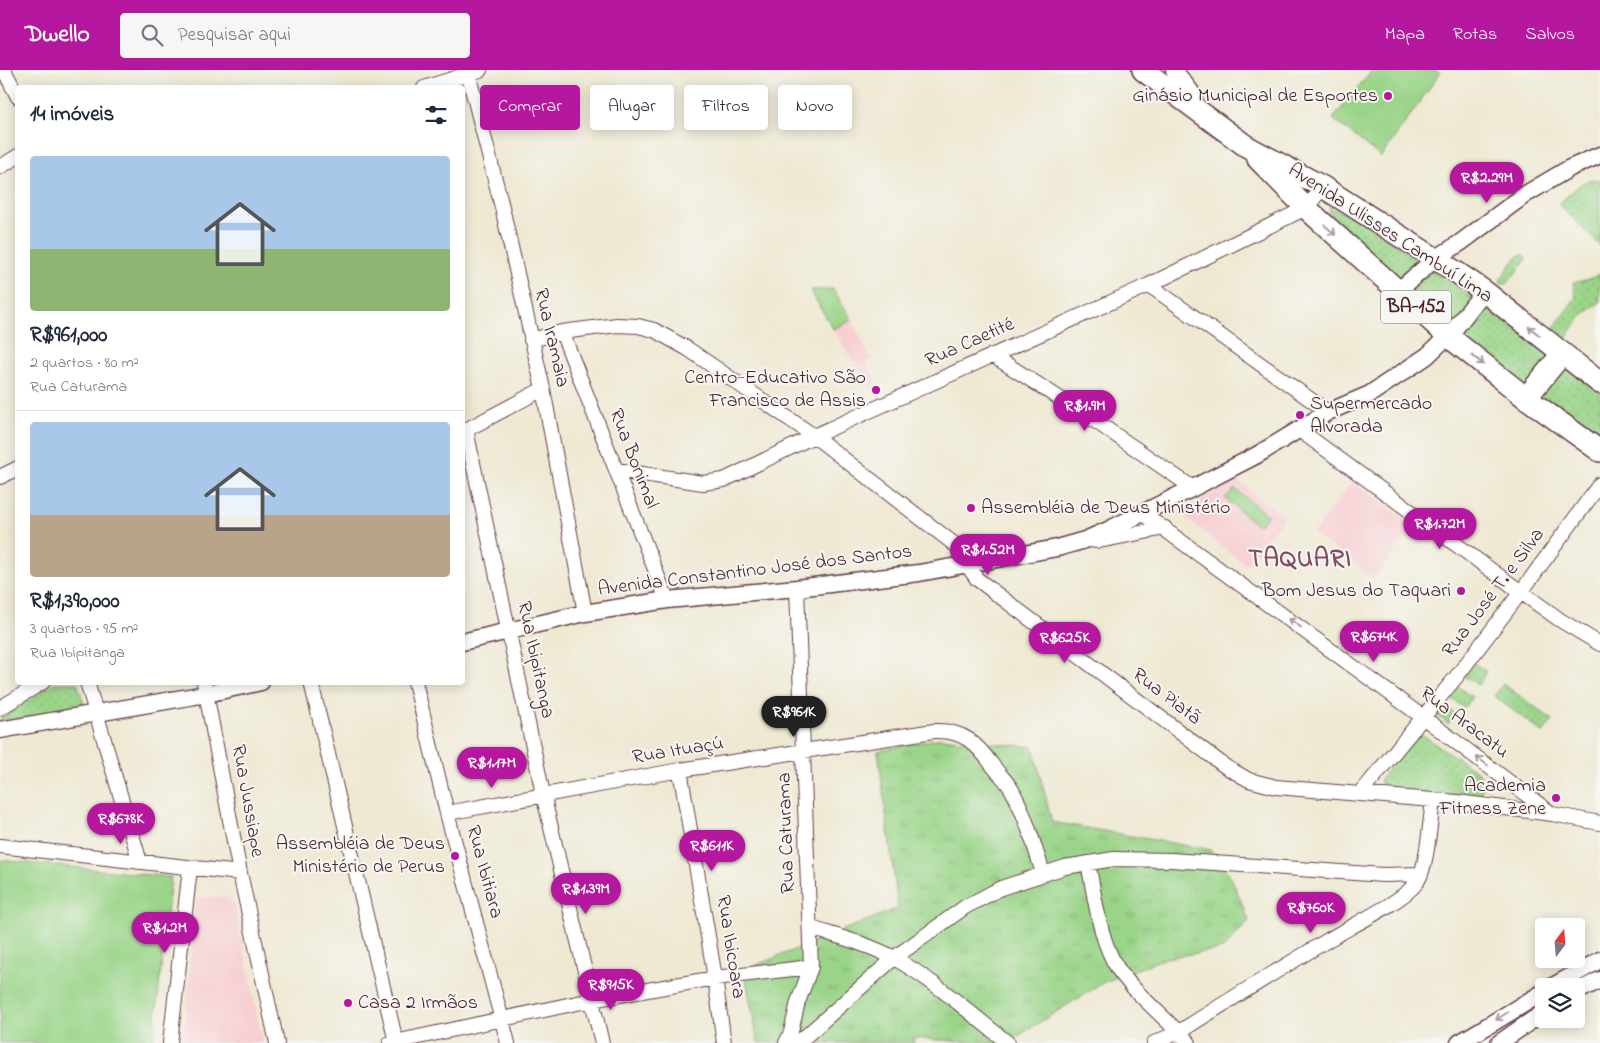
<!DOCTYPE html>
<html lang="pt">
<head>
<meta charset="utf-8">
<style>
  :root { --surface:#fff; --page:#f6f6f7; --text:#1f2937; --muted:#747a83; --line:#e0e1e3; --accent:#b5179e }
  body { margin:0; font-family:"Indie Flower",sans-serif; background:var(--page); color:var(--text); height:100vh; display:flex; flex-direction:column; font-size:19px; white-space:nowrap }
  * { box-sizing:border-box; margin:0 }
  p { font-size:16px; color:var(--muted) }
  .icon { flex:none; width:28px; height:28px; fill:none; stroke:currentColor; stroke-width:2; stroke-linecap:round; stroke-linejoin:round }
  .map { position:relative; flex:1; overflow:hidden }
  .side { position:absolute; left:15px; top:15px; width:450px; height:600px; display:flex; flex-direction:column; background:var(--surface); border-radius:5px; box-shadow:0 2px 12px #0003 }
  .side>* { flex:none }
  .top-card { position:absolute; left:480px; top:15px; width:475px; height:45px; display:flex; gap:10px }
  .needle { width:32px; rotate:16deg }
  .controls { position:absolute; left:1535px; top:848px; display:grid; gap:10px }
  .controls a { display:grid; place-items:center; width:50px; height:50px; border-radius:5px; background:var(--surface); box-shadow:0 2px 12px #0003; font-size:25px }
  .price { position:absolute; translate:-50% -42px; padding:0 11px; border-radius:18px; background:var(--accent); color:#fff; font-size:16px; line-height:32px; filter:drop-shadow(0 1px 2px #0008) }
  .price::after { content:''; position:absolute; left:50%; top:30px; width:15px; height:11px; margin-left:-8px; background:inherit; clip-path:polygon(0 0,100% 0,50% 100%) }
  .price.active { background:#222; color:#fff }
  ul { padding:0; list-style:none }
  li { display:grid; align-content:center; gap:10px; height:265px; padding:0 15px }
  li+li { border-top:1px solid var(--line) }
  li span { display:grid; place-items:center; height:155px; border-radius:5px; color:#555 }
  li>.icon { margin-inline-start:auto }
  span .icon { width:90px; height:90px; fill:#fffc; stroke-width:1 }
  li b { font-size:21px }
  h2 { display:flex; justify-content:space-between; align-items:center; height:60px; padding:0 15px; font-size:21px }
  .tag { padding:0 18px; border-radius:5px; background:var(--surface); box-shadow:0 2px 12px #0003; font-size:18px; line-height:45px }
  .tag.active { background:var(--accent); color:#fff }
  header { display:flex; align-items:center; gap:30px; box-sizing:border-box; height:70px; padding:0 25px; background:var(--accent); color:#fff }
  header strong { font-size:24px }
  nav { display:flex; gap:28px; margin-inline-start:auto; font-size:18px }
  .search { width:350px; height:45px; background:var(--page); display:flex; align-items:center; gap:12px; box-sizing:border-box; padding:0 18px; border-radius:5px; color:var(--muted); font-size:19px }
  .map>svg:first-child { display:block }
  .built { fill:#f7cfd3 }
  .grass { fill:url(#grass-tufts); stroke:#727a5a }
  .park { fill:url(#park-dots); stroke:#727a5a }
  .garden { fill:#9ad488; stroke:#727a5a }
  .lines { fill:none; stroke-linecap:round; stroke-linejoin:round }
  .minor-casing { stroke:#633d44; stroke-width:16 }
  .tertiary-casing { stroke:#633d44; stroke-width:19 }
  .primary-casing { stroke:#633d44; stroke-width:24 }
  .minor { stroke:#fff; stroke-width:14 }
  .tertiary { stroke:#fff; stroke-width:16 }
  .primary { stroke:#fff; stroke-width:21 }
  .oneway { stroke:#ae9aa0 }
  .poi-dot { fill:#b5179e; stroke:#f6f6f2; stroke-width:2 }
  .labels { text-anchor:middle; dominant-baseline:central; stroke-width:4; stroke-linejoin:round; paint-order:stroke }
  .shield { fill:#f6f6f2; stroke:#7e6067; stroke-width:1 }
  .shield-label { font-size:19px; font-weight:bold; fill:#4a1f2b }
  .poi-label { font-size:20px; fill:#4a1f2b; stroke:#f6f6f2; text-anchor:end }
  .street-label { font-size:20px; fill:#4a1f2b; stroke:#f6f6f2 }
  .district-label { font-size:25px; font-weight:bold; letter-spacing:1px; fill:#854d64; stroke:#f6f6f2 }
</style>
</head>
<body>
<header>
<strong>Dwello</strong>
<div class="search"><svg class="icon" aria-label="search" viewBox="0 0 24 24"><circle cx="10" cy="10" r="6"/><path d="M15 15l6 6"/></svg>Pesquisar aqui</div>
<nav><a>Mapa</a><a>Rotas</a><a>Salvos</a></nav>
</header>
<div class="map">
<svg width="1600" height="973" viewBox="0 0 1600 973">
  <defs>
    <pattern id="grass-tufts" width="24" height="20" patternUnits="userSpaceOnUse" patternTransform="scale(1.25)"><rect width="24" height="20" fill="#9ad488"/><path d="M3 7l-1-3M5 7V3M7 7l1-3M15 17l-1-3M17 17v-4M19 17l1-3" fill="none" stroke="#86b676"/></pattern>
    <pattern id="park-dots" width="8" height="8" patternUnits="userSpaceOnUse" patternTransform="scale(1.25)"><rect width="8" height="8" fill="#9ad488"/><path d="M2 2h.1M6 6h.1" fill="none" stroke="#86b676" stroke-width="1.8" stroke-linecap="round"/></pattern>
  </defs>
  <rect width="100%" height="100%" fill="#f6f6f2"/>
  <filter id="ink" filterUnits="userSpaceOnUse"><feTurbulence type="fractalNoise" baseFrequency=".02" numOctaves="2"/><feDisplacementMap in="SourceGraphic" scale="10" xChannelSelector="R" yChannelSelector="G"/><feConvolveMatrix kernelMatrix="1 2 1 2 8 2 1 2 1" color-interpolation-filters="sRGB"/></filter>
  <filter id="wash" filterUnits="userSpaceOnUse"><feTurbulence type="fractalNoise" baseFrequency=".0096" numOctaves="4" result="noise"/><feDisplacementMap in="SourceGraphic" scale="20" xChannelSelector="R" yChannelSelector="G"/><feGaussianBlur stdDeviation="1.12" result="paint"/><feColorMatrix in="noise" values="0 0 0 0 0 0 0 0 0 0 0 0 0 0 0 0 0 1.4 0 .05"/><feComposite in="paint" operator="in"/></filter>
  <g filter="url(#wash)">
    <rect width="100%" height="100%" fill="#efe9d3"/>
    <path class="built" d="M852,250L871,289L865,292L884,323L876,327L833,259Z
      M1236,409L1285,447L1246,495L1189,451L1183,442Z
      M1352,412L1415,456L1374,508L1313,463Z
      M230,827L235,836L263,973H183L196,828Z"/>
    <path class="grass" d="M941,668L1033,677L1052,752L1211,780L1231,807L1249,851L1223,879L1165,888L1102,913L1007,973H977L913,968L914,973H758L744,900L898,838L878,681Z"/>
    <path class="park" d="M1591,110H1600V176L1558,134L1582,113Z
      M1329,137C1352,145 1372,158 1392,171L1600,320V373L1484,288L1331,148Z
      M1520,185H1524L1526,188L1524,193L1507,214H1501V208L1517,187Z
      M1600,204V232L1582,246L1566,268L1560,269L1551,261L1576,227L1573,213L1589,209Z
      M1474,593L1487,602L1478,615L1464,606Z
      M54,613H77L86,639L0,652V649Z
      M1503,614L1553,650L1543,663L1494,626Z
      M1457,616L1472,627L1464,638L1449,627Z
      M1443,634L1455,644L1448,654L1436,644Z
      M1418,662L1478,702C1485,711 1484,719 1477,728L1473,729L1387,719L1384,717L1380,711L1382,707Z"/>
    <path class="garden" d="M1372,0H1437L1440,3L1381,87L1333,49Z
      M833,219L852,250L833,259L810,220Z
      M1235,419L1268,446L1258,456L1225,428Z
      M0,790L171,807L153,973H0Z"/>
  </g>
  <g filter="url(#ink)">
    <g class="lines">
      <defs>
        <path id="minor" d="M4,0L18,27
          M468,3L502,137L543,319L585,543
          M424,18L480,0
          M0,97L18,86
          M1149,215L1328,342
          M562,262L667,530
          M531,270L562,262L617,255L638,256L654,260L688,279L814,366L958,477L967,495L977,509L1226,697L1249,710L1276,717L1457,732L1552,744
          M992,285L1098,353L1193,418
          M1298,359L1521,522L1560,550L1600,574
          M466,360L543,724L602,973
          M462,362L543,319
          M616,400L703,413L724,410L814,366L1149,215L1306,138L1323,117
          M0,407L18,398
          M1142,443L1424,648L1552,744L1600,753
          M1088,470L1099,471L1165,458
          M87,612L140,792
          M204,612L240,803L277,973
          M311,612L396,972
          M415,612L447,743L508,973
          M0,638L43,612
          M680,700L715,908L724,973
          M1360,724L1457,606L1521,522L1600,414
          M447,743L680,700L934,661C964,660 976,673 993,696C999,704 1007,711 1012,720C1026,746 1034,775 1043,803
          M0,776L240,803
          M1088,793C1095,826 1099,870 1118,899C1135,924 1168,950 1189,973
          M811,858C839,867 868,874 894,888C935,911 971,944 1008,973
          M170,973L190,798
          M390,973L591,930L715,908L811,897
          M786,973L791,962L798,932L811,897L797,518
          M798,973L894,888L965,837L1001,818L1065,797L1114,789L1171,790L1383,805L1421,804
          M1154,973L1179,962C1228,931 1278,900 1328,870C1349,857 1404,831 1417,812C1428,795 1430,751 1433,730"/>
        <path id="tertiary" d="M1174,0L1191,22L1198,41
          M1398,221L1435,189L1460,173L1526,124L1570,98L1600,85
          M462,572L585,543L667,530L797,518L919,503L1057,478L1085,470L1108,460L1193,418L1257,385L1328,342L1370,324L1427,286L1453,261L1484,221
          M0,660L206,624L261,612
          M1553,916L1600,890
          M1576,922L1600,910
          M1459,973L1544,922
          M1499,973L1544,942"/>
        <path id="primary" d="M1143,0L1246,76L1323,117L1453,200L1484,221L1600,313
          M1258,89L1306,138L1448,266L1526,328L1600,381
          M1526,328L1562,284"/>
      </defs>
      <use href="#minor" class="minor-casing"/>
      <use href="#tertiary" class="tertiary-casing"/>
      <use href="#primary" class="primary-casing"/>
      <use href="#minor" class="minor"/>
      <use href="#tertiary" class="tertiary"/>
      <use href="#primary" class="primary"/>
    </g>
    <defs><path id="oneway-shaft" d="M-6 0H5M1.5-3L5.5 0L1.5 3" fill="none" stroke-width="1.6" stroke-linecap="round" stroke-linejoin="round" transform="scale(1.25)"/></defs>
    <g class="oneway">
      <use href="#oneway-shaft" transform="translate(1330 160) rotate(42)"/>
      <use href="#oneway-shaft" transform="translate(1534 261) rotate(-142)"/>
      <use href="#oneway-shaft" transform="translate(1478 290) rotate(38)"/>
      <use href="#oneway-shaft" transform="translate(1295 553) rotate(-144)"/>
      <use href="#oneway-shaft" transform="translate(1482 691) rotate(-143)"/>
      <use href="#oneway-shaft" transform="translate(1502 946) rotate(148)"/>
    </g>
  </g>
  <g class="poi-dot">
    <circle cx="1388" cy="26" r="5"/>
    <circle cx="876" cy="320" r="5"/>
    <circle cx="1300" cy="345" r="5"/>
    <circle cx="971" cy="438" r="5"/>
    <circle cx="1461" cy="521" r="5"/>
    <circle cx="1556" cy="728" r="5"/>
    <circle cx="455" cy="786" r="5"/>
    <circle cx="348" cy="933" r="5"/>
  </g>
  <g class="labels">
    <rect class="shield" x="1381" y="220.5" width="70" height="33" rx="4"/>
    <g class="shield-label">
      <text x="1416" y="237">BA-152</text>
    </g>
    <g class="poi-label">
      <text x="1378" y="26">Ginásio Municipal de Esportes</text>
      <text x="866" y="308">Centro-Educativo São<tspan x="866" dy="23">Francisco de Assis</tspan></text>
      <text x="1310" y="334" text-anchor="start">Supermercado<tspan x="1310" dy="23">Alvorada</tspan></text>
      <text x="981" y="438" text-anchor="start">Assembléia de Deus Ministério</text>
      <text x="1451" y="521">Bom Jesus do Taquari</text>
      <text x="1546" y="716">Academia<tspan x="1546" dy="23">Fitness Zene</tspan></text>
      <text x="445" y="774">Assembléia de Deus<tspan x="445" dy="23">Ministério de Perus</tspan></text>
      <text x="358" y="933" text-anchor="start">Casa 2 Irmãos</text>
    </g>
    <g class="street-label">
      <text transform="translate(1390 164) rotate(33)">Avenida Ulisses Cambuí Lima</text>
      <text transform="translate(551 268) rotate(77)">Rua Iramaia</text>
      <text transform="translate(970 273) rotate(-24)">Rua Caetité</text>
      <text transform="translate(633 389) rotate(69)">Rua Bonimal</text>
      <text transform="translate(755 501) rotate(-7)">Avenida Constantino José dos Santos</text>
      <text transform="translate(1494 523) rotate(-53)">Rua José T. e Silva</text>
      <text transform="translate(535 590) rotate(78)">Rua Ibipitanga</text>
      <text transform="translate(1166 627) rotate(37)">Rua Piatã</text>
      <text transform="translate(1464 653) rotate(37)">Rua Aracatu</text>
      <text transform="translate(678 681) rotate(-9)">Rua Ituaçú</text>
      <text transform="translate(247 731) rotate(80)">Rua Jussiape</text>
      <text transform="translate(787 763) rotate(-92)">Rua Caturama</text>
      <text transform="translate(484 802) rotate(75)">Rua Ibitiara</text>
      <text transform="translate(730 877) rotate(81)">Rua Ibicoara</text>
    </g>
    <g class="district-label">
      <text x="1300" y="490">TAQUARI</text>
    </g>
  </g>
</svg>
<div class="controls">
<a><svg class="needle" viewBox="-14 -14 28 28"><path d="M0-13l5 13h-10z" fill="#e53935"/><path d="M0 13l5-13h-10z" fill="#747a83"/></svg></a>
<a><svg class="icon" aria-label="layers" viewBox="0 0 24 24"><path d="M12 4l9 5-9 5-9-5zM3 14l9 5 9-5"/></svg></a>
</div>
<b class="price" style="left:1487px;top:134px">R$2.29M</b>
<b class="price" style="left:1085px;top:362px">R$1.9M</b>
<b class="price" style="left:1440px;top:480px">R$1.72M</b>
<b class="price" style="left:988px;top:506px">R$1.52M</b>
<b class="price" style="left:1374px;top:593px">R$674K</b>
<b class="price" style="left:1065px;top:594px">R$625K</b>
<b class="price active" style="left:794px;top:668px">R$961K</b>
<b class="price" style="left:492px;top:719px">R$1.17M</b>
<b class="price" style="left:121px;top:775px">R$678K</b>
<b class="price" style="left:712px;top:802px">R$611K</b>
<b class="price" style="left:586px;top:845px">R$1.39M</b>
<b class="price" style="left:1311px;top:864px">R$760K</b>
<b class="price" style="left:165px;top:884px">R$1.2M</b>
<b class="price" style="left:611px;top:941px">R$915K</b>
<div class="top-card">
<a class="tag active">Comprar</a>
<a class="tag">Alugar</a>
<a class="tag">Filtros</a>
<a class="tag">Novo</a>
</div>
<section class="side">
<h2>14 imóveis<svg class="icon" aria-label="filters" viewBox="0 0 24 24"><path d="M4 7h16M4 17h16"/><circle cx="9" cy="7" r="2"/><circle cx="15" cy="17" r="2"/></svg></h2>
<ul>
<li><span style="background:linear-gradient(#a9c7e8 60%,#8fb573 0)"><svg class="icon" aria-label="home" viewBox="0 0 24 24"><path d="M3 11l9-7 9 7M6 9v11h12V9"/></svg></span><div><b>R$961,000</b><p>2 quartos · 80 m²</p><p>Rua Caturama</p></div></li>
<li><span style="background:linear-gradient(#a9c7e8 60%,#b9a48a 0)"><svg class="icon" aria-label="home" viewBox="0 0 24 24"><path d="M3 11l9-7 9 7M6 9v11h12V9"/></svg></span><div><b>R$1,390,000</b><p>3 quartos · 95 m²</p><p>Rua Ibipitanga</p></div></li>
</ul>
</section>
</div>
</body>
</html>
